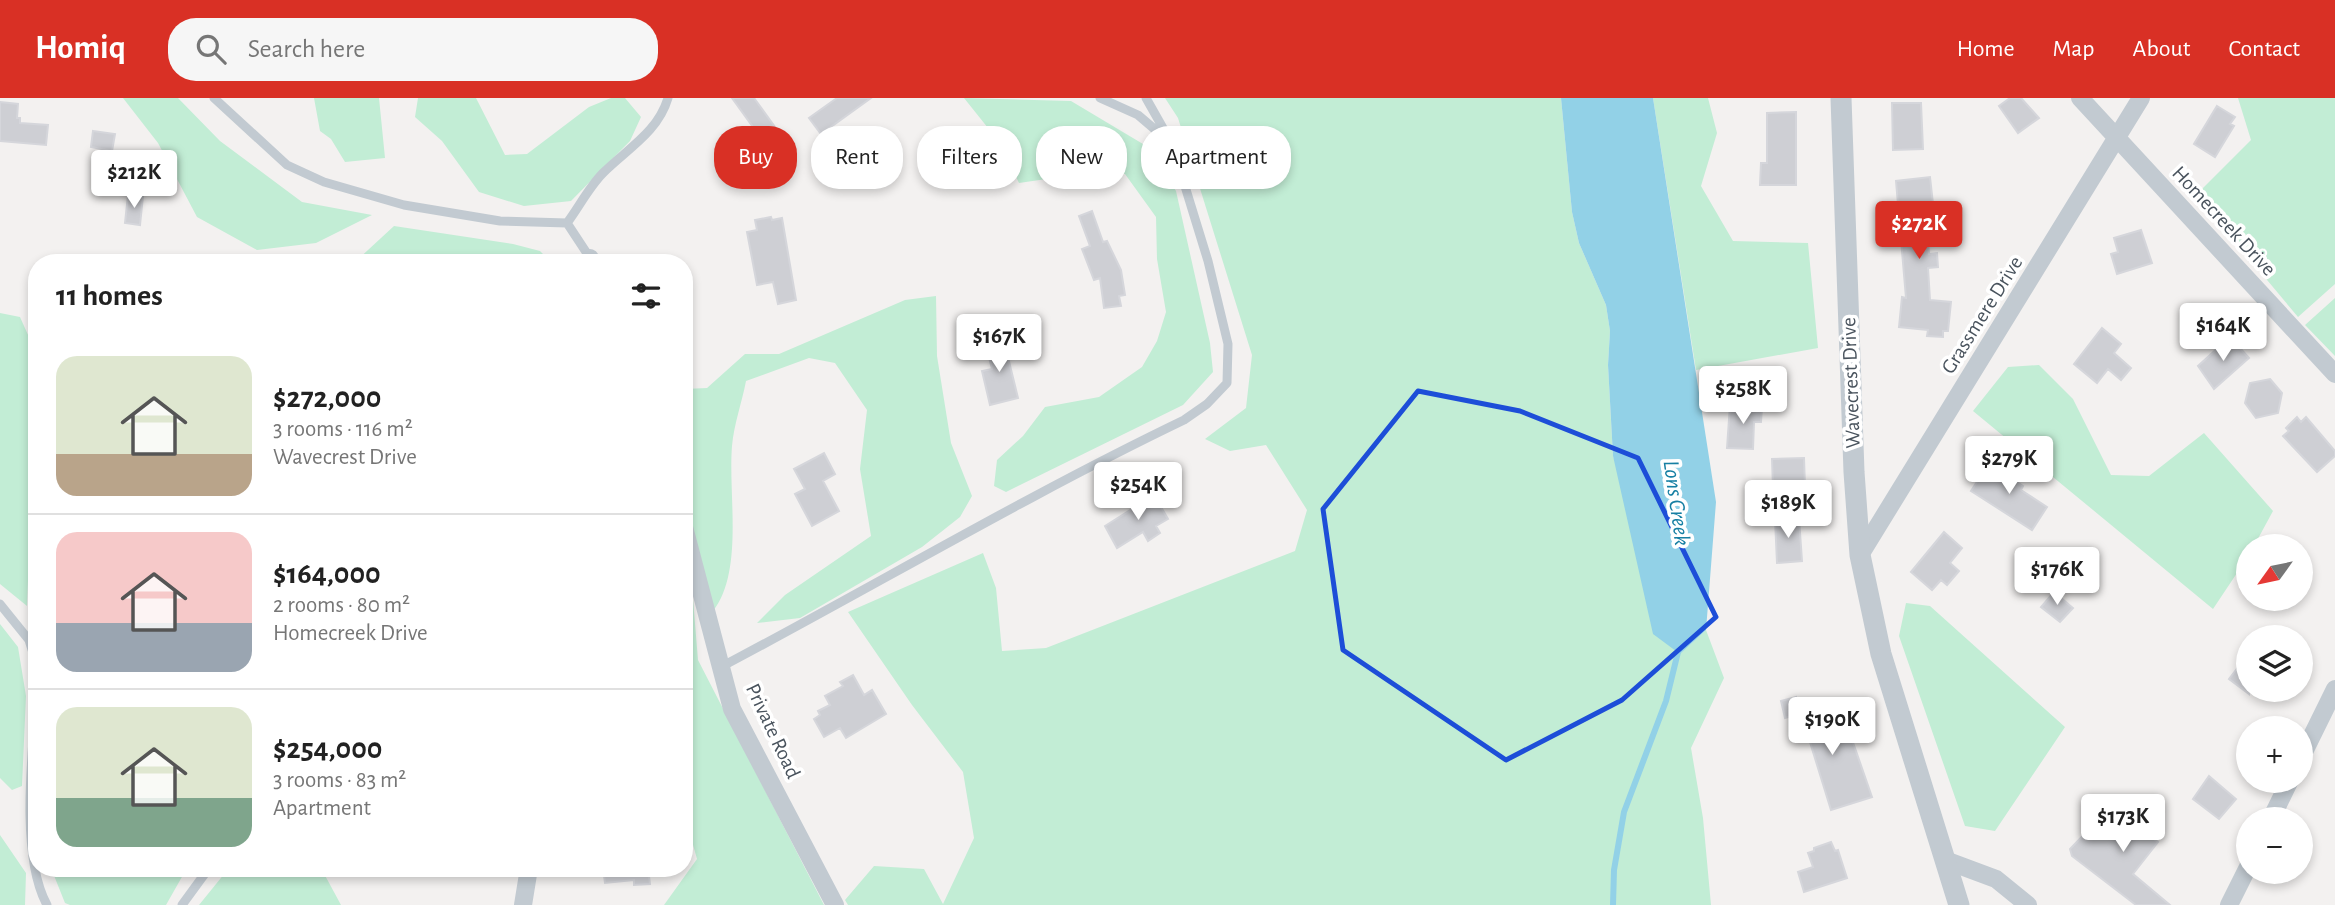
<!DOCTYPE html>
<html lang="en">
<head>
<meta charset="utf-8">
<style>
  :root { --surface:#fff; --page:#f6f6f6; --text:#222; --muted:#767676; --line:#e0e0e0; --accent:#d93025 }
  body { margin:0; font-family:"Alegreya Sans",sans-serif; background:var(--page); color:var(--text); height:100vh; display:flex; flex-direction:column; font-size:26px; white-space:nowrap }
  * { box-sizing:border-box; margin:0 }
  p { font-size:23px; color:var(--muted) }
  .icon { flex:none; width:38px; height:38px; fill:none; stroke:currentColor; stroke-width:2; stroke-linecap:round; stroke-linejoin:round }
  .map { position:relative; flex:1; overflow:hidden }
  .sheet { position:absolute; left:28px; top:156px; width:665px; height:623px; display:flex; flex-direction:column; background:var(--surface); border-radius:28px; box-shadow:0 4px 10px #0003 }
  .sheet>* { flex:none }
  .banner { position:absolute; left:714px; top:28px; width:665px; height:63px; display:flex; gap:14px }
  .needle { width:46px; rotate:237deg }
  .buttons { position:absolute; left:2236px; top:436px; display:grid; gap:14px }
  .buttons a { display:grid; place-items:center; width:77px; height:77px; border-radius:50%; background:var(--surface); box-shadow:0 4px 10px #0003; font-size:35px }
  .price { position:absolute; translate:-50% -60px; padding:0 16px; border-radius:7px; background:#fff; color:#222; font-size:23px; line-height:46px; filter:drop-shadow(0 2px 4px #0008) }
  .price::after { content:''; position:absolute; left:50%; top:42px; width:21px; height:16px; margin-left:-10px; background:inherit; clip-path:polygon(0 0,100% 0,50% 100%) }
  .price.on { background:var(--accent); color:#fff }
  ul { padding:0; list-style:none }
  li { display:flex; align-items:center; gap:21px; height:175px; padding:0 28px }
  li+li { border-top:2px solid var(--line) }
  li span { display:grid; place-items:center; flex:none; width:196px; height:140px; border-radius:21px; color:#555 }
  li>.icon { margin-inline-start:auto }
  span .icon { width:84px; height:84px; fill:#fffc; stroke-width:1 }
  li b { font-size:30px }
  h2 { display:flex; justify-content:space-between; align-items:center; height:84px; padding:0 28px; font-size:30px }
  .tag { padding:0 24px; border-radius:28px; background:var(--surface); box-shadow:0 4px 10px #0003; font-size:24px; line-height:63px }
  .tag.on { background:var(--accent); color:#fff }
  header { display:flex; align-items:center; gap:42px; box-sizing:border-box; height:98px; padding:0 35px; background:var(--accent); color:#fff }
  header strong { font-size:33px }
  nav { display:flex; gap:38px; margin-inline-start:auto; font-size:24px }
  .search { width:490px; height:63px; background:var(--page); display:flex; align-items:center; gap:18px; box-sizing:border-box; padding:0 24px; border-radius:28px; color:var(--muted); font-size:26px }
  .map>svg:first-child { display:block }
  .green { fill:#c2edd5 }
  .water { fill:#92d1e7 }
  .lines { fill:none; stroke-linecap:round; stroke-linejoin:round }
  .stream { stroke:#92d1e7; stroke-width:6 }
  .building { fill:#cecfd4; stroke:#d5d6db; stroke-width:2 }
  .service { stroke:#c2cad1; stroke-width:9 }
  .minor { stroke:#c2cad1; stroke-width:18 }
  .tertiary { stroke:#c2cad1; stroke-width:21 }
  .marked { fill:none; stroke:#1d4ed8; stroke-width:5; stroke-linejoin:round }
  .labels { text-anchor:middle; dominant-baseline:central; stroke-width:7; stroke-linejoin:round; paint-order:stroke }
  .street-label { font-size:21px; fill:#49535d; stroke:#fff }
  .water-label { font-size:23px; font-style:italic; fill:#167fa3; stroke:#fff }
</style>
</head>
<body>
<header>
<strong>Homiq</strong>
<div class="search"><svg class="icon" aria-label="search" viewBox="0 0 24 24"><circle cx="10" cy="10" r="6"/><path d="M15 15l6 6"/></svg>Search here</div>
<nav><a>Home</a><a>Map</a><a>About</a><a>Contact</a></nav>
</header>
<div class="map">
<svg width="2335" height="807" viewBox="0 0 2335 807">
  <rect width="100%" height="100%" fill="#f3f1f0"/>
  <path class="green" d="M123,0H178L220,43L302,104L372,117L316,145L257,152L197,119L158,45Z
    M314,0H379L385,60L345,64L331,41L320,33Z
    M418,0H476L505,57L527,56L589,9L611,0H625L641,19L630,43L571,103L524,108L479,94L442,43L415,19Z
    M964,0L1071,3L1148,49L1176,93L1210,245L1213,274L1183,307L1006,394L994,388L997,362L1023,338L1045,309L1099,299L1142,269L1157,243L1166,214L1157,161L1156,119L1125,76L1092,67L1060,79L1019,85L1000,45Z
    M1165,0H1561L1572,114L1579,145L1606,207L1610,233L1608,267L1613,358L1680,556L1706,532L1724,580L1691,650L1703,720L1711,807H848L845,802L874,768L924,771L943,806L974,740L963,674L912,607L848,514L983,455L996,490L1002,553L1046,550L1295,453L1307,412L1266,347L1230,353L1205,341L1246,310L1252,257L1178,20Z
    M1653,0H1708L1717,35L1701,88L1733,143L1808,145L1818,250L1696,272Z
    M2238,0H2335V186L2298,219L2196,97L2251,42Z
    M394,128L513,146L540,153L551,164H355Z
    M936,198L937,258L951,345L972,398L960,419L922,449L800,520L757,525L785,497L871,438L860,371L867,312L835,265L809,260L746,283C742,304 734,326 732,348C728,397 744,473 713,513L684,393V291L707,290L745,256H779L905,202Z
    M2335,200V258L2305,227Z
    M0,215L20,219L37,257L27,508L0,486Z
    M2039,267L2073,301L2111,377L2149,378L2204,335L2273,413L2254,448H2249V457L2213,511L1973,313L2008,269Z
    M684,469L693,501L698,562L824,807H664L697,761L684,715Z
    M1906,505L1930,508L2065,629L1995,733L1965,728L1899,538Z
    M0,526L18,549L26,598L22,688L12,692L0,680Z
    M0,737L26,775L25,807H0Z
    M51,770H187L166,807H70L65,805Z
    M229,770H321L341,807H199Z"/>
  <path class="water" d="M1561,0H1653L1716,404L1706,532L1680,556L1653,536L1613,358L1608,267L1610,233L1606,207L1579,145L1572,114Z"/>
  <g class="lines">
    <path class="stream" d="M1613,807L1614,772L1624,714L1666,603L1679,550"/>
  </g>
  <path class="building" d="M732,0H754L788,47L774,58Z
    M837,0H871L821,36L809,20Z
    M2010,0H2021L2039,20L2018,35L1999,8Z
    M0,4L18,6L17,20H20V25L48,27L46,47L0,43Z
    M1892,5H1921L1923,51L1893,52Z
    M2217,8L2235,19L2230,26L2234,28L2215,59L2194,46Z
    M1796,14V87H1760L1761,65H1767V15Z
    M93,33L115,36L112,53L91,49Z
    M1930,79L1933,106L1925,107L1929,156L1937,155L1938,169L1928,170L1930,202L1951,204L1948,233H1943V239L1927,238L1928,232L1899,229L1902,199L1906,200L1896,83Z
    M128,97L143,98L140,127L125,125Z
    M1092,113L1103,144L1107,143L1121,172L1125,197L1119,198L1121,208L1104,210L1100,180L1094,182L1082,151L1090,148L1079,118Z
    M771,119L772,122L782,120L796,202L778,206L773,184L757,187L747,134L757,132L755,122Z
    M2141,132L2152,165L2117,176L2111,156L2118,154L2114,140Z
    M2102,230L2121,246L2114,255L2131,270L2121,282L2108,271L2097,285L2074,266Z
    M1003,239L1018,300L990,307L982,273L992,271L985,244Z
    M2230,239L2249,260L2214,291L2198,268Z
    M2270,281L2282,295L2278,315L2256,320L2245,305L2250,285Z
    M1730,307L1762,309L1761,324H1754L1753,351L1727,350Z
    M2297,319L2301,324L2306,319L2335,353V358L2317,374L2283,338L2289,333L2286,330Z
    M824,355L835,376L823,383L839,413L812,428L795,396L805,391L794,371Z
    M1804,360L1805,389L1773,390L1772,361Z
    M1995,364L2014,375L2011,380L2023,388L2021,392L2047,409L2032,432L1971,393L1984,373L1988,375Z
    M1154,397L1168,421L1156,428L1160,435L1148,443L1143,434L1117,450L1105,428Z
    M1799,420L1802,463L1777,465L1775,421Z
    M1944,434L1962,450L1950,465L1959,473L1947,487L1941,482L1932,492L1911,474Z
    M2054,494L2073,510L2060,524L2041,509Z
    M2249,555V596L2229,581Z
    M853,577L864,597L872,592L886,616L846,640L840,630L824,639L814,621L820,617L818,613L830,607L825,598L843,588L840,584Z
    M1796,599L1798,611L1817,606L1825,640L1849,633L1872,699L1831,712L1805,628L1795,630L1792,618L1785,620L1781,603Z
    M2209,678L2236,701L2219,721L2193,701Z
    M2147,699L2164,714L2146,735L2158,744L2133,776L2170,807H2136L2072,758L2070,751L2092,728L2101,735L2106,729L2116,737Z
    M1831,744L1835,753L1838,752L1847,780L1804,794L1798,774L1813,769L1808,755L1814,753V750Z
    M603,770H648L650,786L634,787V782L605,785Z"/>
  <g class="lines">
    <path class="service" d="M214,0L287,67L324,84L404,107L500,123L567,125L590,160
      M1100,0L1138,17L1165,40
      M567,125C579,109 589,89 603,75C627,51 658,34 668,0
      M0,506L29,542L37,568
      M721,569C876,487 1026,398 1184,322L1207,306L1227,285L1228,246L1208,163L1172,46L1146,0
      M37,591C33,648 19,756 47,807
      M182,807L209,770"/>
    <path class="minor" d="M2080,0L2335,276
      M590,160L592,164
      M684,429L732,611L835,807
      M1860,457L2141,0
      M2301,660L2335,591
      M2271,721L2290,682
      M1945,762L1996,781L2028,807
      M523,807L529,770
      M2229,807L2249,767"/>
    <path class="tertiary" d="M1841,0L1854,374L1860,457L1881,556L1959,807"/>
  </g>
  <path class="marked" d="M1418,293L1520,313L1638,360L1716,519L1622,602L1506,662L1343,552L1323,411Z"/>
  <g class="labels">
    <g class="street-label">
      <text transform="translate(2224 123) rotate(47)">Homecreek Drive</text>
      <text transform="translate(1982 217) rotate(-58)">Grassmere Drive</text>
      <text transform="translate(1851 285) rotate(-92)">Wavecrest Drive</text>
      <text transform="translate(773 633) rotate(65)">Private Road</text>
    </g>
    <g class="water-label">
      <text transform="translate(1676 405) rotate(82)">Lons Creek</text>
    </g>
  </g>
</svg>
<div class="buttons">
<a><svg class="needle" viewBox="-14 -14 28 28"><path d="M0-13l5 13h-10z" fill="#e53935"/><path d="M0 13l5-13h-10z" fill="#767676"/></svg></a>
<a><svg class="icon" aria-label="layers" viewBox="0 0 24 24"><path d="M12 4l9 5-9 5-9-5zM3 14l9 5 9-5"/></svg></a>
<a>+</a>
<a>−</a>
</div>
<b class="price" style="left:134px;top:112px">$212K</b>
<b class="price on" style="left:1919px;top:163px">$272K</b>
<b class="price" style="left:2223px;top:265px">$164K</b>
<b class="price" style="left:999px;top:276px">$167K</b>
<b class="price" style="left:1743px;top:328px">$258K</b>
<b class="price" style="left:2009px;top:398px">$279K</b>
<b class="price" style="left:1138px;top:424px">$254K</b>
<b class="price" style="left:1788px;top:442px">$189K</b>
<b class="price" style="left:2057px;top:509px">$176K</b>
<b class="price" style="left:1832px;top:659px">$190K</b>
<b class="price" style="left:2123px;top:756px">$173K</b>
<div class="banner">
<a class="tag on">Buy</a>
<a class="tag">Rent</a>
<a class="tag">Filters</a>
<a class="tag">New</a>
<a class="tag">Apartment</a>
</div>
<section class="sheet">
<h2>11 homes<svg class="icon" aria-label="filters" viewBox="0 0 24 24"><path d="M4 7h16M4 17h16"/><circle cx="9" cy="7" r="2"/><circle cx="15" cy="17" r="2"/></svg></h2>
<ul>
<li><span style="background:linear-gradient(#dfe7d0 70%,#b9a48a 0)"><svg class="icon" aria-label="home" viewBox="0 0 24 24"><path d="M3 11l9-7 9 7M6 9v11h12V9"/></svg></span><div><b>$272,000</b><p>3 rooms · 116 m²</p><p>Wavecrest Drive</p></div></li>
<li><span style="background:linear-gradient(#f6c9c9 65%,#9aa5b1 0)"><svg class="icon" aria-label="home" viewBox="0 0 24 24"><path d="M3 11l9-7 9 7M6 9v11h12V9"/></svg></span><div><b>$164,000</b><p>2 rooms · 80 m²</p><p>Homecreek Drive</p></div></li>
<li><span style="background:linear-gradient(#dfe7d0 65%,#7fa58c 0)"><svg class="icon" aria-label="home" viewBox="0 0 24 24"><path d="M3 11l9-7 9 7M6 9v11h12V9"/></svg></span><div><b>$254,000</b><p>3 rooms · 83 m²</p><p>Apartment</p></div></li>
</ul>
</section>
</div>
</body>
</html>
